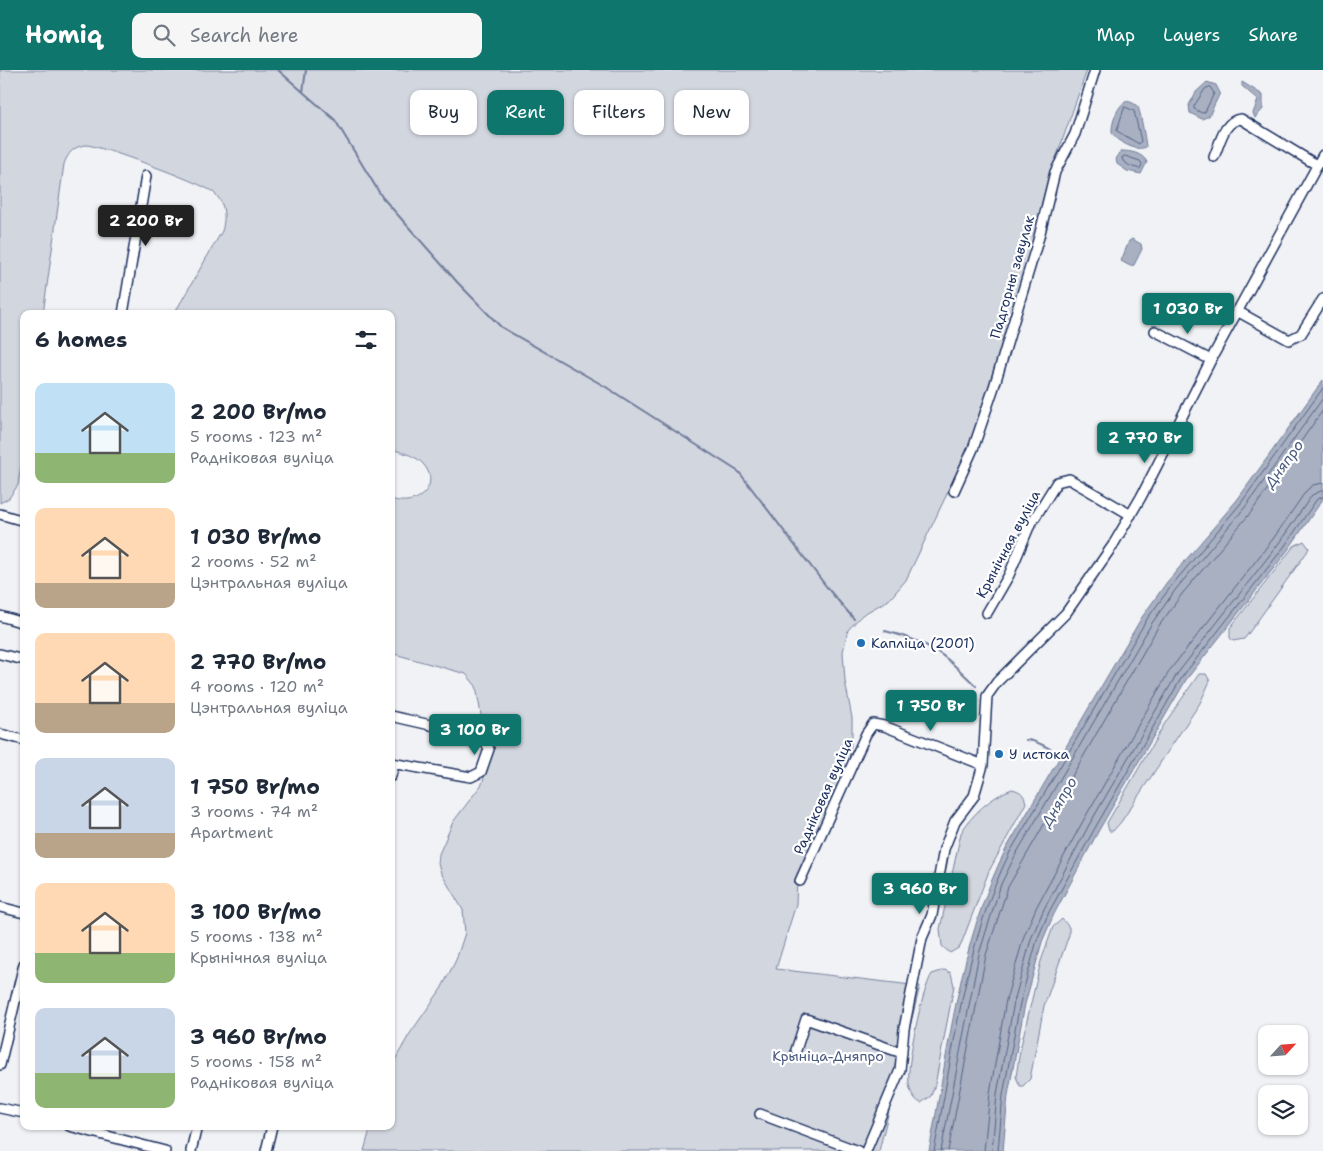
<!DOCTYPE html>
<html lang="en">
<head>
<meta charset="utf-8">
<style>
  :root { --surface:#fff; --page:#f6f6f7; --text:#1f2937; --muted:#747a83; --accent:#0f766e }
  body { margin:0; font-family:"Shantell Sans",sans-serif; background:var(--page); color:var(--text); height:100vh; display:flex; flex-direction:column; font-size:19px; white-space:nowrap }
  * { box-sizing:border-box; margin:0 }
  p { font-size:16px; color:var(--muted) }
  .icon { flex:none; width:28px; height:28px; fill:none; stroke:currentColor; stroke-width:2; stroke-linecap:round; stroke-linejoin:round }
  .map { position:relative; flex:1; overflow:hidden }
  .details { position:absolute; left:20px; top:240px; width:375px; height:820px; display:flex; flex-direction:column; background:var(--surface); border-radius:10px; box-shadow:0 1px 4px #0004 }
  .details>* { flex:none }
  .hud { position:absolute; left:410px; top:20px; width:475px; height:45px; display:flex; gap:10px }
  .needle { width:32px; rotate:64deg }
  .controls { position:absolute; left:1258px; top:955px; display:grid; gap:10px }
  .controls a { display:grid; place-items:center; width:50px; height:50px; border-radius:10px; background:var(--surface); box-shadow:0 1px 4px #0004; font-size:25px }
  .price { position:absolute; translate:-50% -42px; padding:0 11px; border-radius:5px; background:var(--accent); color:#fff; font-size:16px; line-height:32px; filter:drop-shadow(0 1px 2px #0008) }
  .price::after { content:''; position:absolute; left:50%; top:30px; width:15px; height:11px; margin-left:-8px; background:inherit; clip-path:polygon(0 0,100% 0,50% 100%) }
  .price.active { background:#222; color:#fff }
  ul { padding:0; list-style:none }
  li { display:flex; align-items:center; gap:15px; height:125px; padding:0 15px }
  li span { display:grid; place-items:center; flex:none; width:140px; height:100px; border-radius:10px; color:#555 }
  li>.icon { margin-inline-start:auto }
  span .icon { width:60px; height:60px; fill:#fffc; stroke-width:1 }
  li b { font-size:21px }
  h2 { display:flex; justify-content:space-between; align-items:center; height:60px; padding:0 15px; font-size:21px }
  .pill { padding:0 18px; border-radius:10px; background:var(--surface); box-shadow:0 1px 4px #0004; font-size:18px; line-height:45px }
  .pill.active { background:var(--accent); color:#fff }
  header { display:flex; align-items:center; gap:30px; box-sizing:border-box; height:70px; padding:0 25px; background:var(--accent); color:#fff }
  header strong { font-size:24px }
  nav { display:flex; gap:28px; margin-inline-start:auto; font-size:18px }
  .search { width:350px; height:45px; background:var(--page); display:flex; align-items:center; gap:12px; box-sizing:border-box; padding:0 18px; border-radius:10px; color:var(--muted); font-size:19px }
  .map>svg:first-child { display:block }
  .green { fill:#d2d6df; stroke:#76829e }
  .water { fill:#a8b0c2; stroke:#707c9a }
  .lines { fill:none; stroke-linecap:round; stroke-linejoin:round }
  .shore { stroke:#536386; stroke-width:1 }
  .stream { stroke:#707c9a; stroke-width:2 }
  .minor-casing { stroke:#1b2f5e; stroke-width:12 }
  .minor { stroke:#fff; stroke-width:9 }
  .poi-dot { fill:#1f6fb2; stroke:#fff; stroke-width:2 }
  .labels { text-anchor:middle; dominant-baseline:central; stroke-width:4.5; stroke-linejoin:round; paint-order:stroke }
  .street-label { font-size:14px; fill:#1b2f5e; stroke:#fff }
  .poi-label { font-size:14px; fill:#1b2f5e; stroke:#fff; text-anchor:start }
  .park-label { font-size:14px; fill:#49597e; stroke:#fff }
  .water-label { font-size:15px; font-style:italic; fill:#4c5c81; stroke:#fff }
</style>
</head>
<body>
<header>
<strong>Homiq</strong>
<div class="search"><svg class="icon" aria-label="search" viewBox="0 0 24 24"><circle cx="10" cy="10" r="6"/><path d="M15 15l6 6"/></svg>Search here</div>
<nav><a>Map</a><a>Layers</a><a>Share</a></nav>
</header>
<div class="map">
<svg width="1323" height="1081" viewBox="0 0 1323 1081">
  <rect width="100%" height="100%" fill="#f1f2f5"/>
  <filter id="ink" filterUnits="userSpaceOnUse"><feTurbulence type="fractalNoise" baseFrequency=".02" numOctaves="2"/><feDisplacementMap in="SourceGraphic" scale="10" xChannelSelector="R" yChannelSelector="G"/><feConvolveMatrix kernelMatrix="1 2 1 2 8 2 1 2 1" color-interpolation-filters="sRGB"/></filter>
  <g filter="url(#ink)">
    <path class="green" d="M0,0H1087L1054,94L1029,187L978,352L965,386L906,510L890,529L862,545L848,560L843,582L845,611L852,648V666L848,698L797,809L796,834L776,899L920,916L879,1081H364L371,1056H391V997L409,965L441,919L456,890L465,863L463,840L441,803L438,794L439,784L453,752L482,714L495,670L492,659L481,645L476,616L466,604L391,583V429C420,439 444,412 420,391C413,385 401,382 391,379V244H174L222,161C226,147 225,132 213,122C202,113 99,75 86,75C74,76 68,83 64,94L43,244H24V378L18,415L9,428L0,433Z
      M1304,471L1309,478L1307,482L1248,564L1244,569L1233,571L1230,568V558L1294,476Z
      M1199,604H1206L1210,611L1200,633L1121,752L1113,761H1109L1107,753L1165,653Z
      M1012,719C1021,721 1024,724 1026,733L989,801L960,877L950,883L942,876L940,859L961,763C971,745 992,726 1012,719Z
      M1062,849L1069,857V865L1044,936L1030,1009L1023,1016H1020L1016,1007L1020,980L1041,891L1053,857Z
      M945,900L951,903L954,916L935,1015L931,1026L921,1033C914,1030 910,1022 909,1014C906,996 922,919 932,904Z"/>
    <path class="water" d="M1207,12L1216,15L1220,23L1209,46L1202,49L1190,43L1189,35L1196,22Z
      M1242,12L1263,25V39L1255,48L1253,43L1258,30L1242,16Z
      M1127,31C1131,32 1136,34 1138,37C1140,40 1146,73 1146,77C1135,82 1119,72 1112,63C1111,53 1118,34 1127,31Z
      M1121,81C1131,81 1142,83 1147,92L1141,104L1127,101L1117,94L1116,89Z
      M1132,169L1141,174L1142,179L1134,195L1130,196L1121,191L1129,171Z
      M1323,310V429L1288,480L1186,610L1099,760L1054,844L1042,872L1025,934L1008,1025L1003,1081H929C949,980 959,872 1006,779L1142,547L1167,512L1237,430Z"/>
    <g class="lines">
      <path class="shore" d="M1210,17L1214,23L1205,42L1202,43L1194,39V36L1205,19Z
        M1125,37L1134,41L1141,71L1139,74L1117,61Z
        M1125,86L1140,91L1142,94L1140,99L1130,96L1123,91L1122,88Z
        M934,1081C954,981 964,874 1010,782L1147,549L1172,515L1241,433L1323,318
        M941,1081L979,884L1001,814L1016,784L1152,553L1176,519L1246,436L1323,328
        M948,1081L986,885L1008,817L1158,557L1182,524L1252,441L1323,340
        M984,1081L990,1023L1006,930L1024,866L1037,836L1083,751L1170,600L1273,469L1306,421L1313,415L1323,413
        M992,1081L997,1024L1014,932L1031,869L1044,839L1089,755L1177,604L1279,473L1312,425L1323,420
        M998,1081L1003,1025L1020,933L1037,870L1049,842L1095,758L1182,607L1284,477L1317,429L1323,427"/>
      <path class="stream" d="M278,0L335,50L382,127L458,213L501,257L606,317L739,402L829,520L854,549
        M303,22L306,0
        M885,561C932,573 942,583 976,616
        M1026,670C1037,670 1054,681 1063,687"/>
      <defs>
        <path id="minor" d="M1214,87C1220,73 1224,50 1241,49L1317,95
          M1237,241L1289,270L1301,264L1323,229
          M123,244L146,106
          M1155,261L1211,290
          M954,421L973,379L994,317L1039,167L1055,102L1075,64L1095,0
          M0,444L24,451
          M987,543L1009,505L1029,457L1057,412L1069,409L1131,445
          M0,546L24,553
          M0,584L24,590
          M391,646L483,667L489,679L481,702L471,707L391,693
          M0,664L24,670
          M391,706L394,694
          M800,811L866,664L873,654L884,656L983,695
          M0,837L24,843
          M796,980L806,949L902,983
          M0,995L24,894
          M0,1038L24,1043
          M760,1044L858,1081
          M69,1056L165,1081
          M191,1081L197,1056
          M266,1081L272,1056
          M866,1081L900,1000L904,959L922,868L932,845L944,779L955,751L974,726L983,695L987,626L997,612L1066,543L1113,475L1141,427L1214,284L1323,85"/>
      </defs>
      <use href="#minor" class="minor-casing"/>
      <use href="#minor" class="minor"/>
    </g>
  </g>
  <g class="poi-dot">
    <circle cx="861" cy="573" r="5"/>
    <circle cx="999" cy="684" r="5"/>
  </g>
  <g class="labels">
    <g class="street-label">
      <text transform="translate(1012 207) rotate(-74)">Падгорны завулак</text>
      <text transform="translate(1008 474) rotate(-62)">Крынічная вуліца</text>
      <text transform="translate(823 726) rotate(-66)">Радніковая вуліца</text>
    </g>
    <g class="poi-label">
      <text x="871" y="573">Капліца (2001)</text>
      <text x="1009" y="684">У истока</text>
    </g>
    <g class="park-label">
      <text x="828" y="986">Крыніца-Дняпро</text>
    </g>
    <g class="water-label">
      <text transform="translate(1284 394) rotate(-54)">Дняпро</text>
      <text transform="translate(1059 732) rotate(-59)">Дняпро</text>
    </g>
  </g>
</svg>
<div class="controls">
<a><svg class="needle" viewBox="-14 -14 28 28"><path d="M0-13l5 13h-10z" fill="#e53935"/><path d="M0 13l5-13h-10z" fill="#747a83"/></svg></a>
<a><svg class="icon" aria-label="layers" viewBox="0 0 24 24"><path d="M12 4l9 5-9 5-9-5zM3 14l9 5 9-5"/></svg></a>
</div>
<b class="price active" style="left:146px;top:177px">2 200 Br</b>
<b class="price" style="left:1188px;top:265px">1 030 Br</b>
<b class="price" style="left:1145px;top:394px">2 770 Br</b>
<b class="price" style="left:931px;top:662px">1 750 Br</b>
<b class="price" style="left:475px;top:686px">3 100 Br</b>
<b class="price" style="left:920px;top:845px">3 960 Br</b>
<div class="hud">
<a class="pill">Buy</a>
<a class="pill active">Rent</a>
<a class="pill">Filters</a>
<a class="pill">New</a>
</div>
<section class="details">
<h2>6 homes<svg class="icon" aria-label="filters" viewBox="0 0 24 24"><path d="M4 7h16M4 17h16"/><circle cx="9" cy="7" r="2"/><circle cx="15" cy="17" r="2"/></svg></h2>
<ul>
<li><span style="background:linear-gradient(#bfe0f5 70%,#8fb573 0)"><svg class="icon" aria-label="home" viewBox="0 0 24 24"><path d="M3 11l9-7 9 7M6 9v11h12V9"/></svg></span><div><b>2 200 Br/mo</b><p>5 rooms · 123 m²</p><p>Радніковая вуліца</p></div></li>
<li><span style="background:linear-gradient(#ffd9b3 75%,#b9a48a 0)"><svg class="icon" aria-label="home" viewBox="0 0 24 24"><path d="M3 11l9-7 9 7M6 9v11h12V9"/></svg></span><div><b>1 030 Br/mo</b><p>2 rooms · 52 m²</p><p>Цэнтральная вуліца</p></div></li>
<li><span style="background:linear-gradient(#ffd9b3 70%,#b9a48a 0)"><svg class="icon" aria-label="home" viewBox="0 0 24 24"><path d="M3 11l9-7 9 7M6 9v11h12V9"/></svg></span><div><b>2 770 Br/mo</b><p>4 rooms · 120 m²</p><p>Цэнтральная вуліца</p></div></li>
<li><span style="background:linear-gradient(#c9d6e8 75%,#b9a48a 0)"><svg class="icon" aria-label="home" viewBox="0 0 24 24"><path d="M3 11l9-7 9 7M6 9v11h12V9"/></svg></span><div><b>1 750 Br/mo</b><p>3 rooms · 74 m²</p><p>Apartment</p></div></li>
<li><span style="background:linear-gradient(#ffd9b3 70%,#8fb573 0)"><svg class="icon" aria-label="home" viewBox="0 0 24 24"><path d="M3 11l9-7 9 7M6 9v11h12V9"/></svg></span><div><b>3 100 Br/mo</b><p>5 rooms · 138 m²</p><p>Крынічная вуліца</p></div></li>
<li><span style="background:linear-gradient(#c9d6e8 65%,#8fb573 0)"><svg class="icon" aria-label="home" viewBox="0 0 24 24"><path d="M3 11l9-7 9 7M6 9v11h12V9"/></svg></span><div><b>3 960 Br/mo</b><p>5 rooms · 158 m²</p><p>Радніковая вуліца</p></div></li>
</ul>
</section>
</div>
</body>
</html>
